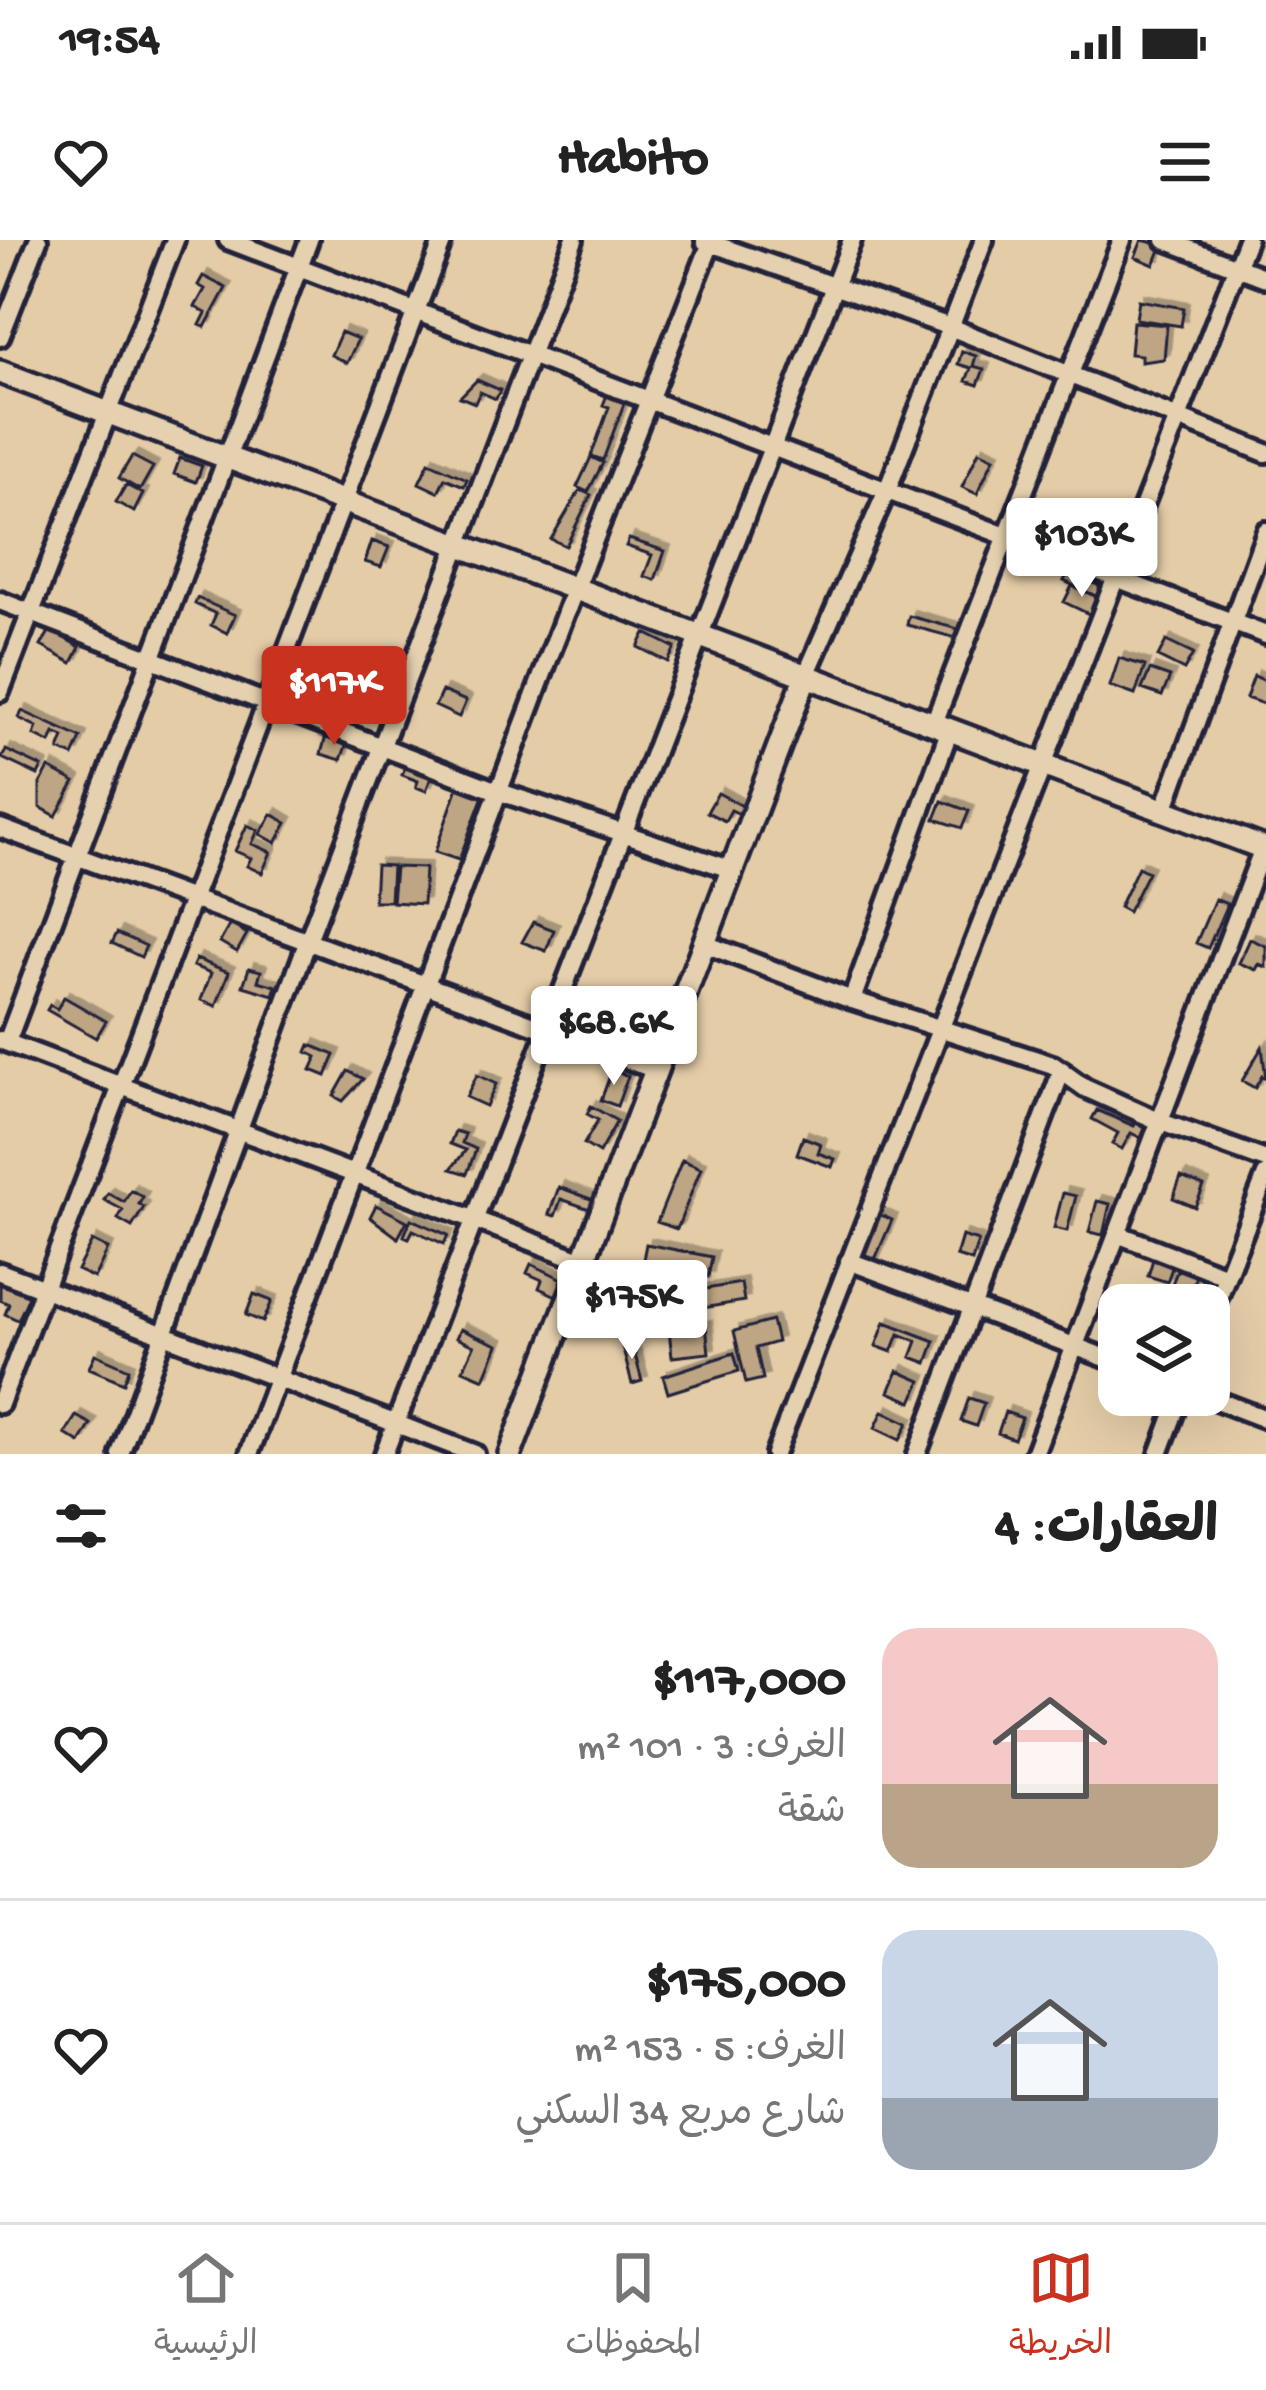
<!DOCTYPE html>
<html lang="ar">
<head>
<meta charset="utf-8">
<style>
  :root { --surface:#fff; --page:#f6f6f6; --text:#222; --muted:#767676; --line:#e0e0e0; --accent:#c8321e }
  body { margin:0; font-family:"Gochi Hand","Playpen Sans Arabic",sans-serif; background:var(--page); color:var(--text); direction:rtl; height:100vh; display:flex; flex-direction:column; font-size:45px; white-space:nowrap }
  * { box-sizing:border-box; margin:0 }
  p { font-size:39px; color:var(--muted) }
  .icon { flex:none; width:66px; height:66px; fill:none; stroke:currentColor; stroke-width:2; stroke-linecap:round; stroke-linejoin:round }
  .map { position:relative; height:1214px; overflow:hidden; direction:ltr }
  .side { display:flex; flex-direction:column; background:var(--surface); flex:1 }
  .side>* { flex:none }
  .fabs { position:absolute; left:1098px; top:1044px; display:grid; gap:24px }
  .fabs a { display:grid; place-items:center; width:132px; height:132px; border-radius:24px; background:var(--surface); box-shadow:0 12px 48px #0002; font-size:60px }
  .price { position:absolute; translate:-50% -102px; padding:0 27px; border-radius:12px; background:#fff; color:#222; font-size:39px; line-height:78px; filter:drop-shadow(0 3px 6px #0008) }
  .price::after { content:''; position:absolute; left:50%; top:72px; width:36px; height:27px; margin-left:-18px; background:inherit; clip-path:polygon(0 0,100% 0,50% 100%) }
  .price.active { background:var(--accent); color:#fff }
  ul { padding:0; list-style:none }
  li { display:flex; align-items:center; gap:36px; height:300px; padding:0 48px }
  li+li { border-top:3px solid var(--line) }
  li span { display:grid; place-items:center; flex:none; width:336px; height:240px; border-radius:36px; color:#555 }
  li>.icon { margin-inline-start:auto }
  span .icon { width:144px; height:144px; fill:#fffc; stroke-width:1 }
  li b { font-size:51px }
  h2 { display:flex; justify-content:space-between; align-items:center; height:144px; padding:0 48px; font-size:51px }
  .status { display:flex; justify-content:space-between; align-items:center; height:84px; padding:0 60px; background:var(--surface); direction:ltr }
  .status svg { height:33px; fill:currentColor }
  header { display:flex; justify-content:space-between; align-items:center; height:156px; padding:0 48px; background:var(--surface); font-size:54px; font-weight:700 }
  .tab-bar { display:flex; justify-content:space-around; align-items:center; height:168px; border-top:3px solid var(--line); background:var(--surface); font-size:33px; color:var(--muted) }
  .tab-bar a { display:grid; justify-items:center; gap:6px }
  .tab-bar .active { color:var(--accent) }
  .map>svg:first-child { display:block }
  .building { fill:#bea583; stroke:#22223b; stroke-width:3; filter:url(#shadow) }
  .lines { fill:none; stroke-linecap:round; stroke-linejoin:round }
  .minor-casing { stroke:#22223b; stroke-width:26 }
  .tertiary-casing { stroke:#22223b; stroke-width:30 }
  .minor { stroke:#e5d1af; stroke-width:16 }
  .tertiary { stroke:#e5d1af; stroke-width:21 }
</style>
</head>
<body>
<div class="status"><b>19:54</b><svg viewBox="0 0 49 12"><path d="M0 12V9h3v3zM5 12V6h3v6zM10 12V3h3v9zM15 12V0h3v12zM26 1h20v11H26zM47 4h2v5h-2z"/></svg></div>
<header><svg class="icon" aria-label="menu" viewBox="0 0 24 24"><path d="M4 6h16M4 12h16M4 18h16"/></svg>Habito<svg class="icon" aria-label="heart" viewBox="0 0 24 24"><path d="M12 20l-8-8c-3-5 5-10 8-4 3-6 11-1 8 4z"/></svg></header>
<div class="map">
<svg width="1266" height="1214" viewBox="0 0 1266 1214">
  <defs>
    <filter id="shadow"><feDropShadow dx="5.5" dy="-5.5" stdDeviation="0" flood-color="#0004"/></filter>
  </defs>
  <rect width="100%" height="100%" fill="#e4cca7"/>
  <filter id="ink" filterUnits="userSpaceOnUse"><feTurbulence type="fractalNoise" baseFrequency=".00833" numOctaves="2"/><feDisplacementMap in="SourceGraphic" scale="24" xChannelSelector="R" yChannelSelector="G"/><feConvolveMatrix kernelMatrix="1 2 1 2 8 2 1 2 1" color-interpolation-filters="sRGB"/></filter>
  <g filter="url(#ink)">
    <path class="building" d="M1142,0L1162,5L1154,25L1135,17Z
      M203,36L226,48L205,87L200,85L206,73L195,67L205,49L198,45Z
      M1139,60L1184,68L1181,86L1136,79Z
      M1133,82L1167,85L1164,119L1141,122V115L1130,114Z
      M341,92L358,99L347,123L331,115Z
      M962,111L976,116L973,126L984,129L978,145L966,141L971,128L958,124Z
      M477,140L500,150L496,159L480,152L475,163L460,157Z
      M607,155L625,161L603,220L591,216L609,167L603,165Z
      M979,211L994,218L977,254L962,247Z
      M132,216L153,227L140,250L119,238Z
      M591,217L603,223L588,252L577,247Z
      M180,218L202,226L196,242L174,234Z
      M429,222L467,239L464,246L445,238L438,252L419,243Z
      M126,245L143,254L134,272L116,262Z
      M580,250L591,255L566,306L551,299Z
      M629,299L665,311L655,340L644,336L652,315L626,306Z
      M372,301L389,307L381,327L365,322Z
      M1069,331L1101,347L1096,356L1064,341Z
      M1072,346L1099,358L1091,375L1064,362Z
      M197,358L235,375L227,393L211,385L216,374L195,364Z
      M909,376L958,389L956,398L907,385Z
      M50,390L80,407L72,423L41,406Z
      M645,393L675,408L668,422L638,407Z
      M1166,401L1193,414L1184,430L1158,417Z
      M1119,418L1145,426L1135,455L1110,446Z
      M1150,430L1170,437L1162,456L1142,449Z
      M1254,436L1266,441V465L1246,458Z
      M442,451L466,461L459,477L435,466Z
      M22,471L81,498L73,516L59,510L64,497L54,493L50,503L34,495L37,487L19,478Z
      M326,496L347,503L341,520L321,514Z
      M6,510L42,527L38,535L2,518Z
      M406,525L432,535L426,551L416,547L418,541L402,535Z
      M49,528L75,542L56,576L40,567V544Z
      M458,547L483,556L459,620L435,612Z
      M718,553L750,570L746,577L731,570L725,581L707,572Z
      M942,561L969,571L962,588L935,579Z
      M272,574L287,583L276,603L260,594Z
      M247,585L258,590L252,604L271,612L262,633L247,626L251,618L235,611Z
      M376,625L392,626L390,661H374Z
      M395,627L425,628L423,664L392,662Z
      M1138,627L1148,632L1128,672L1119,667Z
      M1215,659L1227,664L1208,708L1196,703Z
      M533,682L554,690L546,711L522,702Z
      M230,684L247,694L237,712L220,702Z
      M117,693L146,706L141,717L112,703Z
      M1250,699L1266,706V727L1259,724L1256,730L1239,723Z
      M196,719L229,732L216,766L201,760L211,733L193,726Z
      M249,728L261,731L258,741L276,746L273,755L243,746Z
      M64,757L106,781L96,798L47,770L50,765L57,769Z
      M310,805L335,815L326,836L311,830L317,817L307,812Z
      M1262,807L1266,839L1262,836L1255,848L1242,841Z
      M612,830L628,836L617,866L601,860Z
      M348,831L363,839L343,861L334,856Z
      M477,835L496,844L486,866L466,857Z
      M591,866L617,881L599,913L584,904L598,880L587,874Z
      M1097,870L1134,886L1139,877L1149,883L1141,898L1131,893L1122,909L1112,904L1118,893L1092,879Z
      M455,891L465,894L462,903L476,909L467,934L451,929L466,910L450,904Z
      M803,897L821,904L818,913L835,919L832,927L797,914Z
      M682,920L701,928L677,989L657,982Z
      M1181,937L1204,946L1195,967L1173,958Z
      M559,947L599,962L595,971L561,959L555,976L549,974Z
      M131,950L143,957L139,964L144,967L132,987L118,979L123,970L104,960L108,953L124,962Z
      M1063,953L1076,956L1067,991L1054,988Z
      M1097,961L1110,964L1103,995L1089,992Z
      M376,965L407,981L398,998L370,977Z
      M874,972L892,980L873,1024L855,1017Z
      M411,979L448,995L444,1004L413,990L409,998L404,996Z
      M962,996L978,1001L972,1021L956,1016Z
      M92,1001L108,1009L94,1038L77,1030Z
      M646,1004L712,1017L708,1037L642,1025Z
      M1153,1019L1173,1025L1167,1042L1148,1036Z
      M531,1024L569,1042L561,1058L539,1048L542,1040L527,1033Z
      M1178,1029L1196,1036L1185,1063L1167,1056Z
      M0,1040L30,1055L18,1080L5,1074L9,1064L0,1060Z
      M741,1043L744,1061L703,1068L700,1050Z
      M695,1046L698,1061L649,1073L646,1054Z
      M254,1054L272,1061L263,1082L246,1075Z
      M772,1081L777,1102L756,1108L763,1139L746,1143L734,1091Z
      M885,1082L935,1101L927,1123L911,1117L917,1101L899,1094L892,1112L876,1106Z
      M706,1086L709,1113L672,1117L669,1090Z
      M460,1089L498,1105L484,1139L463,1130L474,1106L456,1098Z
      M631,1100L642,1141L632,1144L621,1102Z
      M734,1113L739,1131L668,1153L663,1136Z
      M95,1114L129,1129L124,1143L89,1128Z
      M898,1131L921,1141L912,1162L889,1152Z
      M969,1158L984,1163L976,1186L961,1181Z
      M883,1171L908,1183L900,1200L875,1188Z
      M1005,1172L1022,1178L1014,1199L998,1193Z
      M76,1176L91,1184L80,1203L65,1194Z"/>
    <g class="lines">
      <defs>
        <path id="minor" d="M228,0L1266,395
          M1165,0L1266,38
          M705,1L950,87L1266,213
          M0,97L38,0
          M0,361L500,552L733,630
          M807,433L888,248L984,0
          M0,452L175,0
          M934,483L1122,0
          M1164,570L1266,291
          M0,588L656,830
          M705,704L852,760L1053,825L1085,848L1161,882L1266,920
          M852,760L950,489
          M0,800L586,1022
          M7,802L309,0
          M1120,995L1226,1036
          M849,1021L1119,1123
          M0,1032L475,1214
          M1209,1081L1266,935
          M1203,1155L1266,1179
          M0,1164L443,0
          M120,1214L307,703L574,0
          M249,1214L574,351L712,0
          M384,1214L852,0
          M775,1214L1247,0
          M917,1214L1062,830
          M1034,1214L1263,608
          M1159,1214L1181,1155"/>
        <path id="tertiary" d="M0,132L1266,609
          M510,1214L807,433"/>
      </defs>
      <use href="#minor" class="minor-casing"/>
      <use href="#tertiary" class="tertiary-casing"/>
      <use href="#minor" class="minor"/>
      <use href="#tertiary" class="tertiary"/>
    </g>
  </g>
</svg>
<div class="fabs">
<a><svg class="icon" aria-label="layers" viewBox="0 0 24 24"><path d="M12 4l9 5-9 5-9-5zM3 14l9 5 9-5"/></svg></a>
</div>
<b class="price" style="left:1082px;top:360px">$103K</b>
<b class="price active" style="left:334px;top:508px">$117K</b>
<b class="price" style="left:614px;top:848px">$68.6K</b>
<b class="price" style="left:632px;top:1122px">$175K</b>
</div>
<section class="side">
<h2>العقارات: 4<svg class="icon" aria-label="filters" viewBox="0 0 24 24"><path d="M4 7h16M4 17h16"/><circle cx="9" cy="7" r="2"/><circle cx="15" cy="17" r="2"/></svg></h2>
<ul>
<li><span style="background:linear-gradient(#f6c9c9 65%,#b9a48a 0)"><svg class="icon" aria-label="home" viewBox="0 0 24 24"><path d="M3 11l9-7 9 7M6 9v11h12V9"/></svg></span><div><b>$117,000</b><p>الغرف: 3 · 101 m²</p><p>شقة</p></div><svg class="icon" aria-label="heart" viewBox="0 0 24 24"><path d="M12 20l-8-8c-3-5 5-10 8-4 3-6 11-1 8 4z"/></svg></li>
<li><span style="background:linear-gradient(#c9d6e8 70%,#9aa5b1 0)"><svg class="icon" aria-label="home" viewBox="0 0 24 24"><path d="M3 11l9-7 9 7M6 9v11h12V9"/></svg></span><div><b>$175,000</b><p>الغرف: 5 · 153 m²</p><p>شارع مربع 34 السكني</p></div><svg class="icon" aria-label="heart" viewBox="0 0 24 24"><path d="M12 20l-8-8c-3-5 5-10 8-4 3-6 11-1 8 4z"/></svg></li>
</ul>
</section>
<nav class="tab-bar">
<a class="active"><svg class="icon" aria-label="map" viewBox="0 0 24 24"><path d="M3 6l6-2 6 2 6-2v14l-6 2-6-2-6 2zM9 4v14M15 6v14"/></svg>الخريطة</a>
<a><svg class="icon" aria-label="saved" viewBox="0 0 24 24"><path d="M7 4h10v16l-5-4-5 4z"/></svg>المحفوظات</a>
<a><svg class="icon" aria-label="home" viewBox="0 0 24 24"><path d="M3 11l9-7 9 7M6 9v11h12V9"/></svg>الرئيسية</a>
</nav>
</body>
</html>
